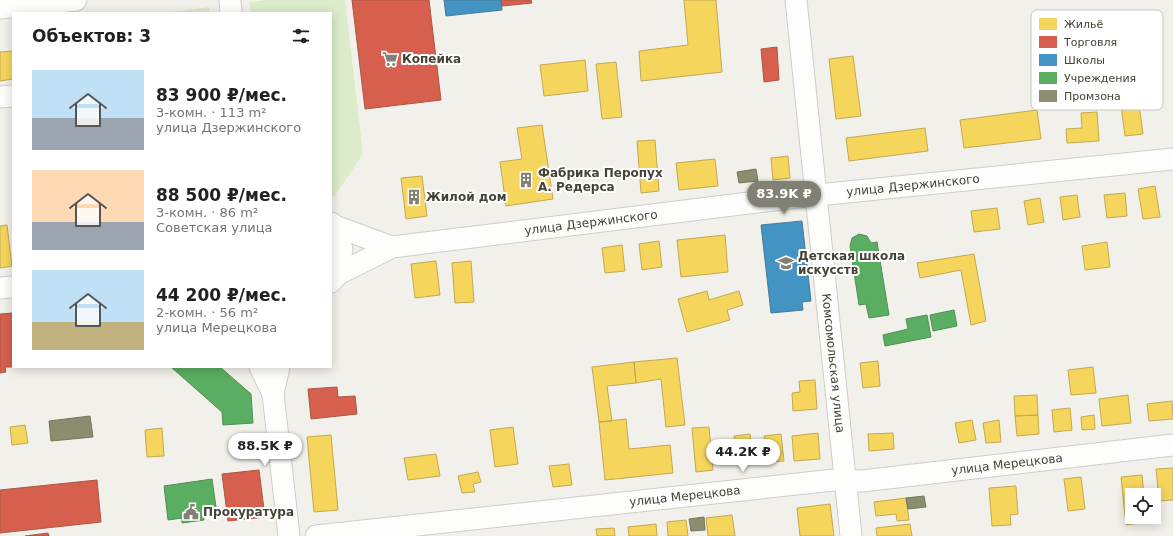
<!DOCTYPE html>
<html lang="ru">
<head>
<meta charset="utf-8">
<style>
  :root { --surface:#fff; --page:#f2f2f2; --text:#202124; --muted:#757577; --accent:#827f75 }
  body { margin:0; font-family:"DejaVu Sans",sans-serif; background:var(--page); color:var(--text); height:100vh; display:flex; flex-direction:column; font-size:15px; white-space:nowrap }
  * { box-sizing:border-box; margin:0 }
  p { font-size:13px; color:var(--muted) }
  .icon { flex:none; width:22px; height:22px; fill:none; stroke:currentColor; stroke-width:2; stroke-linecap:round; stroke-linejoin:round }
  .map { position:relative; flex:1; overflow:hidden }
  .sheet { position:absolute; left:12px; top:12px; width:320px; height:356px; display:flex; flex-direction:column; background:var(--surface); border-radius:0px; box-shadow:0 2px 10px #0003 }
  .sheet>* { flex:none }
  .controls { position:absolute; left:1125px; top:488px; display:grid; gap:8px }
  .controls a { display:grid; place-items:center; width:36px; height:36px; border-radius:0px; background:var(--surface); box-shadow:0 2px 10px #0003; font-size:20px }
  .price { position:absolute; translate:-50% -34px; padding:0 9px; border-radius:14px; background:#fff; color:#222; font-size:13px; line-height:26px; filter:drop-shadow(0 1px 2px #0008) }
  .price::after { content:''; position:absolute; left:50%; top:24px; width:12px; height:9px; margin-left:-6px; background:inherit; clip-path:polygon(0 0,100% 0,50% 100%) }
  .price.on { background:var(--accent); color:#fff }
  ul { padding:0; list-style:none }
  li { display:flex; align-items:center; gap:12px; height:100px; padding:0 20px }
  li span { display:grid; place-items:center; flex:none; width:112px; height:80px; border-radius:0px; color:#555 }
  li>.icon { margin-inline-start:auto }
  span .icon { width:48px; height:48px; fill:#fffc; stroke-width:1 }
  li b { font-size:17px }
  h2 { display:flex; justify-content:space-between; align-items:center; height:48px; padding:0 20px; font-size:17px }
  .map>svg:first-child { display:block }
  .green { fill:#dcecca }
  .homes { fill:#f6d55c; stroke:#c2a951 }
  .shops { fill:#d6604d; stroke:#ab5746 }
  .schools { fill:#4393c3; stroke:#447b99 }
  .public { fill:#5aae61; stroke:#548e54 }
  .industry { fill:#8c8c6e; stroke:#77765d }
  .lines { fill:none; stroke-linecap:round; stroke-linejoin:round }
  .minor-casing { stroke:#cfcdc8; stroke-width:23 }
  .minor { stroke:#fdfdfc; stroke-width:21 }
  .labels { text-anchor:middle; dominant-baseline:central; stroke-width:4; stroke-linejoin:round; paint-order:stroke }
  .poi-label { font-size:12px; font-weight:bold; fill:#474236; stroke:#fff; text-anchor:start }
  .street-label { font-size:12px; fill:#474236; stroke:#fff }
  .key { fill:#fff; stroke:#c8c6c3; stroke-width:1 }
  .key-label { font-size:11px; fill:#474236 }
</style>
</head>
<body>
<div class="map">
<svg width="1173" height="536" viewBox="0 0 1173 536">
  <rect width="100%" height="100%" fill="#f1f0ea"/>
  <path class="green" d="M265,0H345L363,154L334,197L331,195V13H251L249,2Z
    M209,7V13H172L171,12Z"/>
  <path class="homes" d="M684,0H716L722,72L641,81L639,51L688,45Z
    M13,51V79L0,81V52Z
    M853,56L861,116L836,119L829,59Z
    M585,60L588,91L544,96L540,65Z
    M616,62L622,117L602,119L596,64Z
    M1139,104L1143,134L1125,136L1121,106Z
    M1037,110L1041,139L964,148L960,120Z
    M1097,112L1099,141L1067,143L1066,129L1082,128L1081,113Z
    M542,125L553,199L506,206L500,162L522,159L517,128Z
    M925,128L928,151L849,161L846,138Z
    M655,140L659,191L641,193L637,141Z
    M788,156L790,178L773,180L771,158Z
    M715,159L718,186L679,190L676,163Z
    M422,176L427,216L406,219L401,178Z
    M1155,186L1160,217L1143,219L1138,189Z
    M1125,193L1127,216L1107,218L1104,195Z
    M1077,195L1080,217L1063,220L1060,197Z
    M1040,198L1044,222L1028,225L1024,201Z
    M997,208L1000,229L974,232L971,211Z
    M7,225L12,266L0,268V226Z
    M725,235L728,272L681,277L677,240Z
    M659,241L662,267L642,270L639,244Z
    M1107,242L1110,267L1085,270L1082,246Z
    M622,245L625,271L605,273L602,248Z
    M974,254L986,321L971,325L961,270L920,278L917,263Z
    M436,261L440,295L415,298L411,264Z
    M471,261L474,302L455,303L452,263Z
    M707,291L709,300L739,291L743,305L727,310L730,320L687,332L678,299Z
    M677,358L685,425L666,427L661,379L636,383L634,362Z
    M878,361L880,386L863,388L860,363Z
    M634,362L636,383L607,386L612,421L599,422L592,367Z
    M1093,367L1096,393L1071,395L1068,370Z
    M815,380L817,409L793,411L792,393L800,392L799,381Z
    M1037,395L1038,415L1015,416L1014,396Z
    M1128,395L1131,423L1102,426L1099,399Z
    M1172,401L1173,419L1149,421L1147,404Z
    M1070,408L1072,430L1054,432L1052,410Z
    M1038,415L1039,434L1017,436L1015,416Z
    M1094,415L1095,429L1082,430L1081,417Z
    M626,419L629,449L670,445L673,473L605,480L599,422Z
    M972,420L976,440L959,443L955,423Z
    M999,420L1001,442L986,443L983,423Z
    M25,425L28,443L12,445L10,427Z
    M513,427L518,464L495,467L490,430Z
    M709,427L713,470L696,472L692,428Z
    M162,428L164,456L147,457L145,430Z
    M818,433L820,459L794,461L792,436Z
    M893,433L894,449L869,451L868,434Z
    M750,434L753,463L738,464L734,436Z
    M781,434L784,461L767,462L764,436Z
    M331,435L338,510L314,512L307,437Z
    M436,454L440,476L408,480L404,458Z
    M569,464L572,485L553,487L549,466Z
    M1173,468V500L1159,501L1156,469Z
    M478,472L481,482L473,484L475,492L462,493L458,476Z
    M1142,475L1144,495H1132V517H1147V522L1126,525L1121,477Z
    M1081,477L1085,509L1068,511L1064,479Z
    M1016,486L1018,514L1010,515L1011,525L992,526L989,488Z
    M906,498L909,520L897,521L896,514L876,516L874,502Z
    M830,504L834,536H800L797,508Z
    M732,515L735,536H708L706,518Z
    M686,520L688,536H668L667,522Z
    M656,524L657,536H629L628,527Z
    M910,524L912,536H877L876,528Z
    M614,528L615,536H597L596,529Z"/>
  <path class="shops" d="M352,0H429L441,100L365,109Z
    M501,0H531L532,3L502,6Z
    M777,47L779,80L764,82L761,49Z
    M13,313V367H5L6,372L0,373V314Z
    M337,387L338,397L355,396L357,414L311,419L308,389Z
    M259,470L265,517L228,521L222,474Z
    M97,480L101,522L0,533V490Z
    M48,533L49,536H25Z"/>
  <path class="schools" d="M444,0H501L502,10L446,16Z
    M802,221L811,301L802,302L803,310L771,313L761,225Z"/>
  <path class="public" d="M859,234L867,236L871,243L877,242L889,315L869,318L866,304L859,305L850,246L852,238Z
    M954,310L957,326L933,331L930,315Z
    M927,315L931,337L885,346L883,335L908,329L906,319Z
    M171,367H220L251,394L253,423L223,425L222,412Z
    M212,479L217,514L203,516L204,520L182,523V518L168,520L164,486Z"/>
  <path class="industry" d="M756,169L758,181L739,183L737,172Z
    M90,416L93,437L51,441L49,421Z
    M924,496L926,507L908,509L906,498Z
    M704,517L705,530L691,531L689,519Z"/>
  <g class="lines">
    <defs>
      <g id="minor">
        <path d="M230,0L231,13"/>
        <path id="s1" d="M796,0L851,536"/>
        <path d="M0,8L76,0"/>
        <path d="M0,97L13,96"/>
        <path d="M331,223L335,226L342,249L338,274L331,282"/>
        <path d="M335,226L392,247"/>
        <path id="s2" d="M338,274L392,247L798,197L1173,159"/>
        <path d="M0,288L13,287"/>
        <path d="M260,367L273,394"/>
        <path d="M279,367L273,394L289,536"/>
        <path id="s3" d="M316,536L834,480L862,481L1173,445"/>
      </g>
    </defs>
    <use href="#minor" class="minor-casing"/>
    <use href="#minor" class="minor"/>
  </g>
  <defs>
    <symbol id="supermarket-bare" viewBox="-9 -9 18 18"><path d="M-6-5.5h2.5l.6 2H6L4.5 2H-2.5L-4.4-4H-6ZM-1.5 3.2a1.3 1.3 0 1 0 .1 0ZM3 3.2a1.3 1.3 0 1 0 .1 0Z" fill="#827f75" stroke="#fff" stroke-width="2.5" paint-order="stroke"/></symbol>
    <symbol id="building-bare" viewBox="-9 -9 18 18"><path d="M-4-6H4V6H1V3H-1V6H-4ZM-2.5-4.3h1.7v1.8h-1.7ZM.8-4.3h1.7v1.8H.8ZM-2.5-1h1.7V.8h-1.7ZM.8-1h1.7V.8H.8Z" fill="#827f75" stroke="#fff" stroke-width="2.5" paint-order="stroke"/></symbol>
    <symbol id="school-bare" viewBox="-9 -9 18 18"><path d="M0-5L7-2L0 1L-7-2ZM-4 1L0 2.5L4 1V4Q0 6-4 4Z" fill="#827f75" stroke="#fff" stroke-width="2.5" paint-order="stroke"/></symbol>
    <symbol id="civic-bare" viewBox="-9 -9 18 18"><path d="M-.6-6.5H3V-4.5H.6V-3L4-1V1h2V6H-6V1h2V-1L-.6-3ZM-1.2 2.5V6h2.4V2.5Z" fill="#827f75" stroke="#fff" stroke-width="2.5" paint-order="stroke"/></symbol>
  </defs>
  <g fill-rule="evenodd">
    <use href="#supermarket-bare" x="379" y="48" width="22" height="22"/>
    <use href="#building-bare" x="515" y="169" width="22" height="22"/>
    <use href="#building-bare" x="403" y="186" width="22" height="22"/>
    <use href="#school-bare" x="775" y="252" width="22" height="22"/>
    <use href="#civic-bare" x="180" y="501" width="22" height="22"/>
  </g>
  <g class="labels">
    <g class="poi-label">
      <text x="402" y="59">Копейка</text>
      <text x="538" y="173">Фабрика Перопух<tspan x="538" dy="14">А. Редерса</tspan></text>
      <text x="426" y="197">Жилой дом</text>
      <text x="798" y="256">Детская школа<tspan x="798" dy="14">искусств</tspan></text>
      <text x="203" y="512">Прокуратура</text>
    </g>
    <g class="street-label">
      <text stroke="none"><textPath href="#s2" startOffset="585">улица Дзержинского</textPath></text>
      <text stroke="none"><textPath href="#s2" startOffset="261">улица Дзержинского</textPath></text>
      <text stroke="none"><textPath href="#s1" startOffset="365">Комсомольская улица</textPath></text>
      <text stroke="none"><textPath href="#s3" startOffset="695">улица Мерецкова</textPath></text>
      <text stroke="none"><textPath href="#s3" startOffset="371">улица Мерецкова</textPath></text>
    </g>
  </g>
  <rect x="1031" y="10" width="132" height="100" rx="6" class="key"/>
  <rect x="1039" y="18" width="18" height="12" fill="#f6d55c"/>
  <rect x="1039" y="36" width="18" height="12" fill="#d6604d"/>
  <rect x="1039" y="54" width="18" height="12" fill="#4393c3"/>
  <rect x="1039" y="72" width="18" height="12" fill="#5aae61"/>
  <rect x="1039" y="90" width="18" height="12" fill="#8c8c6e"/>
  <g class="key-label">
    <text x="1064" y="28">Жильё</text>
    <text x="1064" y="46">Торговля</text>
    <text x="1064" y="64">Школы</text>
    <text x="1064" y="82">Учреждения</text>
    <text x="1064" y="100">Промзона</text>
  </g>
</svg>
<div class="controls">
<a><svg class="icon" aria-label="locate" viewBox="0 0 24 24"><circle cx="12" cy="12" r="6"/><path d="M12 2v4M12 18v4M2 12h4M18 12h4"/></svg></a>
</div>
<b class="price on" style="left:784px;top:215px">83.9K ₽</b>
<b class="price" style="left:265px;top:467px">88.5K ₽</b>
<b class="price" style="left:743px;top:473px">44.2K ₽</b>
<section class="sheet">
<h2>Объектов: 3<svg class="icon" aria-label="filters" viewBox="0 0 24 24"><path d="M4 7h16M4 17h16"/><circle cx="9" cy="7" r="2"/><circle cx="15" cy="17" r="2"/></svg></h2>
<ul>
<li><span style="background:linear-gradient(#bfe0f5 60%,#9aa5b1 0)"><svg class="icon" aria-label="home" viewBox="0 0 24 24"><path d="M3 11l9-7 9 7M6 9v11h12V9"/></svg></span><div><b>83 900 ₽/мес.</b><p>3-комн. · 113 m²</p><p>улица Дзержинского</p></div></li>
<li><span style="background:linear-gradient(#ffd9b3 65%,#9aa5b1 0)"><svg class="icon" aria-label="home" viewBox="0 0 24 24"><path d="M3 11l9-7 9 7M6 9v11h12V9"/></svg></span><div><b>88 500 ₽/мес.</b><p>3-комн. · 86 m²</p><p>Советская улица</p></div></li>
<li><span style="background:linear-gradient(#bfe0f5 65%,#c2b280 0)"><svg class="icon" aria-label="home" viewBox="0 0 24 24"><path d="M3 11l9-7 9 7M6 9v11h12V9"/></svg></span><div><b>44 200 ₽/мес.</b><p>2-комн. · 56 m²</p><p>улица Мерецкова</p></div></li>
</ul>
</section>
</div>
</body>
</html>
